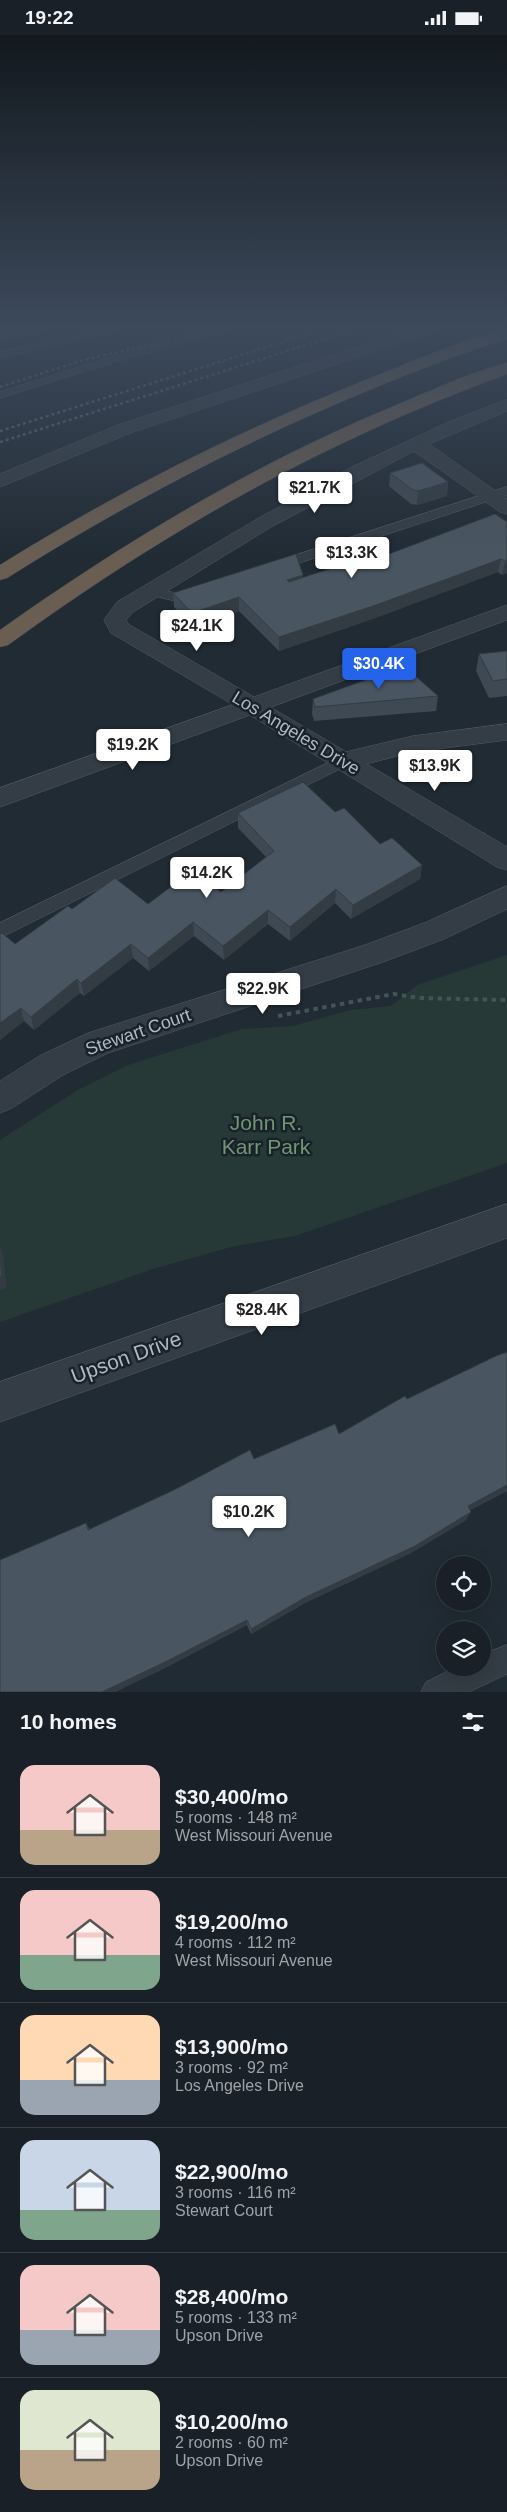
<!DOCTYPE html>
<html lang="en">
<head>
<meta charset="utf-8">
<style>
  :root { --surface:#192027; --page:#22282f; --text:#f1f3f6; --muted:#9fa3a7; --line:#373e44; --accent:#2563eb }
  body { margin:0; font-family:Helvetica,sans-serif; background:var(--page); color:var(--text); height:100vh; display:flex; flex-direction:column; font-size:19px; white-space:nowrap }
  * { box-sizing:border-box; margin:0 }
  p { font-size:16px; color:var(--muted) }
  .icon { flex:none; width:28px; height:28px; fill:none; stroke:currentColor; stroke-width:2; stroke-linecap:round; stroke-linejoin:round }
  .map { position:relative; height:1657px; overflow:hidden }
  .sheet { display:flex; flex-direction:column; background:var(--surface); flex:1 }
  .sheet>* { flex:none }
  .buttons { position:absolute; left:436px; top:1521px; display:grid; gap:10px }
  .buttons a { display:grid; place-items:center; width:55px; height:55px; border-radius:50%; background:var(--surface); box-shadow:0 5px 20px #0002,0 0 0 1px var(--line); font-size:25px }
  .price { position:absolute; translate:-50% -42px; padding:0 11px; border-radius:5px; background:#fff; color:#222; font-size:16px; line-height:32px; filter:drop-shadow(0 1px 2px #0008) }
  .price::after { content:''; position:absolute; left:50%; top:30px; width:15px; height:11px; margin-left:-8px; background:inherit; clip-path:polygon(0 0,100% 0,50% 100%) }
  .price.selected { background:var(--accent); color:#fff }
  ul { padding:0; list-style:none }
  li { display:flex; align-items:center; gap:15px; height:125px; padding:0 20px }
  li+li { border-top:1px solid var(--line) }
  li span { display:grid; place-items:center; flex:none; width:140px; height:100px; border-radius:15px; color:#555 }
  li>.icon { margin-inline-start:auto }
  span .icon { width:60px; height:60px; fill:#fffc; stroke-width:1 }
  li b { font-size:21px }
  h2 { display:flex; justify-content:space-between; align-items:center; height:60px; padding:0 20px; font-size:21px }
  .status { display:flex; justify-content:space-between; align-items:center; height:35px; padding:0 25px; background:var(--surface); direction:ltr }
  .status svg { height:14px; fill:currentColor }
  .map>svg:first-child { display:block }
  .green { fill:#263937 }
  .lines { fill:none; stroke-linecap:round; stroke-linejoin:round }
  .service-casing { stroke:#525b63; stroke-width:1 }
  .minor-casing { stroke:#525b63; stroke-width:1 }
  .tertiary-casing { stroke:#525b63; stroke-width:1 }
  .motorway-casing { stroke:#3f484f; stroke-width:1 }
  .path { stroke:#425454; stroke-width:4; stroke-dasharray:4.5 4.5; stroke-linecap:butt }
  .service { fill:#343d45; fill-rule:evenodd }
  .minor { fill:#343d45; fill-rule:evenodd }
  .tertiary { fill:#343d45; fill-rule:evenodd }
  .motorway { fill:#6a5e52; fill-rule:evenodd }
  .rail { stroke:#56616b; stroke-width:2.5; stroke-dasharray:3 3; stroke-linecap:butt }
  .wall { fill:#3f4953 }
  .shaded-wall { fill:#333c43 }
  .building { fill:#495560; stroke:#333c43 }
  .labels { text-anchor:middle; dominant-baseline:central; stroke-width:5; stroke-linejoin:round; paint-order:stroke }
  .street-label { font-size:18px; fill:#aeb8c2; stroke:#1a2229 }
  .near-park-label { font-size:21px; fill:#709674; stroke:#1a2229 }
  .near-street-label { font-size:21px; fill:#aeb8c2; stroke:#1a2229 }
</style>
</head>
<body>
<div class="status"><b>19:22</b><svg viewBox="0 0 49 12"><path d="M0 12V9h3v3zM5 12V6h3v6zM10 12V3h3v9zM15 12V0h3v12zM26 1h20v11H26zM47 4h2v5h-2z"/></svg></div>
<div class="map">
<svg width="507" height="1657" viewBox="0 0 507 1657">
  <rect width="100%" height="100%" fill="#212b34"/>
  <path class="green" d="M507,920V1128L295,1201L235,1211L156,1233L0,1287V1105L76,1056L128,1030L242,994L293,991L350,975L391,971L417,950Z"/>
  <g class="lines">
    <defs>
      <path id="service" d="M122,290H140L0,323V317Z
        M233,290H250L134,321L0,363V357L126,317Z
        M395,290H409L424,297L419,300Z
        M507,452V460L281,534L276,535L269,531L271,528Z
        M151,552L175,558L196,553L203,557L201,560L175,566L146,559L144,556Z
        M342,721L348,722L350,726L348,730L0,903V888Z
        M507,1610V1639L469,1657H421L426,1647L456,1632H482V1620Z"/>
      <path id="minor" d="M507,365V376L429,409L507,464V479L500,477L414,416L271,492L133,577L126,585L128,589L254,662L507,570V585L252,679L244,676L111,598L104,585L117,567L257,484L352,432L451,386Z
        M507,689V705L413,717L342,735L333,732L329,726L333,720L413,701Z
        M507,851V874L444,904L383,927L108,1018L63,1040L12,1073L0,1078V1046L41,1020L88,998L365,910L424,888Z
        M507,1169V1203L0,1387V1347Z"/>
      <path id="tertiary" d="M425,290H448L445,293L130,398L0,452V439L118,390Z
        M252,663L260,666L507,812V835L497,832L250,680L0,772V753Z"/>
      <path id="motorway" d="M507,294V304C464,317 421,334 379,351C249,404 126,468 7,543L0,545V530C117,457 240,395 368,344C413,326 459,306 507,294Z
        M507,328V339C322,407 168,494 8,610L0,612V595C124,507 254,429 394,371C430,356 468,338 507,328Z"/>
    </defs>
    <use href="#service" class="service-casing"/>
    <use href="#minor" class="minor-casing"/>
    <use href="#tertiary" class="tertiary-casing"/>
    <use href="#motorway" class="motorway-casing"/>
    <path class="path" d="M278,981L394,959L419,963L507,965"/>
    <use href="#service" class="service"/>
    <use href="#minor" class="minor"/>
    <use href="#tertiary" class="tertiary"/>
    <use href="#motorway" class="motorway"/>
    <path class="rail" d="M0,352L77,327L227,290
      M0,396L336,290
      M0,407L369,290"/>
  </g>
  <path class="wall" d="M390,438L448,447L447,461L417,470L411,469L389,451Z
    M507,487V538L502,540L498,537L378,582L279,616L239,576L193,592L174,572L173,558L303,540L302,543Z
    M507,616V661L489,663L476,636L479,619Z
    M438,661L436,676L314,686L312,679L313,664Z
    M335,777L380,809L422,830L420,844L351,884L335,868L290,906L268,889L224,925L194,901L149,936L133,923L84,961L80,958L34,995L24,986L0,1005V900L15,909L72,874L148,869L221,857L266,822L238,793V778Z
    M407,1364L507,1456L470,1475L466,1485L411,1518L305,1568L251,1599L247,1590L165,1633L115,1657L86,1488L90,1495L254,1424L339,1399Z"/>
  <path class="shaded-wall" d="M0,290H81L0,306Z
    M448,447L447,461L417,470L418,456Z
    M501,524L498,537L378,582L279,616V602Z
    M507,525V538L502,540L505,526Z
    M303,540L302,554L287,559V545Z
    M239,562V576L193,592L192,578Z
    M422,830L420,844L351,884L353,870Z
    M336,854L335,868L290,906V892Z
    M268,875V889L224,925L223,911Z
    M193,887L194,901L149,936L148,923Z
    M131,909L133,923L84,961L81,948Z
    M77,944L80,958L34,995L31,982Z
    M21,973L24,986L0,1005V988Z
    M0,1211L2,1216L7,1252L0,1255Z
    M507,1450V1456L463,1479L468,1471Z
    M471,1477L466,1485L411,1518L305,1568L251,1599V1594L306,1562Z
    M247,1585V1590L165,1633L115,1657H102Z"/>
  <path class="building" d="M422,428L448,447L418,456L413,455L390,438Z
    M495,479L507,487V525L505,526L501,524L379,569L279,602L239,562L192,578L173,558L296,519L303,540L287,545L289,547L385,516L389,519Z
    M507,616V644L493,646L479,619Z
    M404,631L438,661L315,672L313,664Z
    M303,747L335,777L344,773L380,809L392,803L422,830L353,870L336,854L290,892L268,875L223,911L193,887L148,923L131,909L81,948L77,944L31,982L21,973L0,988V900L2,898L15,909L68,871L72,874L115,843L148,869L192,836L221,857L274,816L238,778Z
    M0,1224L2,1241L0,1242Z
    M507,1317V1450L468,1471L471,1477L415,1511L306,1562L251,1594L247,1585L163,1628L102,1657H0V1525L86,1488L88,1495L176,1454L250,1415L254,1424L335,1389L339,1399L405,1361L407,1364L496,1321Z"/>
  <linearGradient id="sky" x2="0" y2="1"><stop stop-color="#12181d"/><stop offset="0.56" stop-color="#3d4a5c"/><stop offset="1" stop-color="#3d4a5c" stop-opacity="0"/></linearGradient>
  <rect width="507" height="522" fill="url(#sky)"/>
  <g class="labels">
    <g class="street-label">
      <text transform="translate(296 698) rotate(31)">Los Angeles Drive</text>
      <text transform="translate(138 997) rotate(-19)">Stewart Court</text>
    </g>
    <g class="near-park-label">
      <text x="266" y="1087">John R.<tspan x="266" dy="24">Karr Park</tspan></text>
    </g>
    <g class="near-street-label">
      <text transform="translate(126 1322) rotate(-20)">Upson Drive</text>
    </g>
  </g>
</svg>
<div class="buttons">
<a><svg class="icon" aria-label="locate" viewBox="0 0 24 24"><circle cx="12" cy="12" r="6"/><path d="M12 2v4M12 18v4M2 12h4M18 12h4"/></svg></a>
<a><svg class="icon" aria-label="layers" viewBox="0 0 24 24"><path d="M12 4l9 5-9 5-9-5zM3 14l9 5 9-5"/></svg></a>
</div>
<b class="price" style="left:315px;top:479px">$21.7K</b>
<b class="price" style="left:352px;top:544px">$13.3K</b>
<b class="price" style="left:197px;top:617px">$24.1K</b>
<b class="price selected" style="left:379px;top:655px">$30.4K</b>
<b class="price" style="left:133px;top:736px">$19.2K</b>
<b class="price" style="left:435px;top:757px">$13.9K</b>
<b class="price" style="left:207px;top:864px">$14.2K</b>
<b class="price" style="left:263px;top:980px">$22.9K</b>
<b class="price" style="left:262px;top:1301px">$28.4K</b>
<b class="price" style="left:249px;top:1503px">$10.2K</b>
</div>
<section class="sheet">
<h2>10 homes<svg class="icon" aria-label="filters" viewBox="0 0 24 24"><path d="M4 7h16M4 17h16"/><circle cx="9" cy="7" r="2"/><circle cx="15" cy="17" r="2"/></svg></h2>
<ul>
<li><span style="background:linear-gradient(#f6c9c9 65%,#b9a48a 0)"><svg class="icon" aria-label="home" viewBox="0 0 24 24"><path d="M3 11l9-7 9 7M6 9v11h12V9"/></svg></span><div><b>$30,400/mo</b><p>5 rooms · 148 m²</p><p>West Missouri Avenue</p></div></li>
<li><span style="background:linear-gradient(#f6c9c9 65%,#7fa58c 0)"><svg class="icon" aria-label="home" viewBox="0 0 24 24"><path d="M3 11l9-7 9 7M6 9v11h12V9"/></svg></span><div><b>$19,200/mo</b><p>4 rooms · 112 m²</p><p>West Missouri Avenue</p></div></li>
<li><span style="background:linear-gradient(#ffd9b3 65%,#9aa5b1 0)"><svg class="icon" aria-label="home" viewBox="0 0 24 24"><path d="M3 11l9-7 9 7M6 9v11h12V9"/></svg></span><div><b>$13,900/mo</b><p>3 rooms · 92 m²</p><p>Los Angeles Drive</p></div></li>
<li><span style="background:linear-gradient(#c9d6e8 70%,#7fa58c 0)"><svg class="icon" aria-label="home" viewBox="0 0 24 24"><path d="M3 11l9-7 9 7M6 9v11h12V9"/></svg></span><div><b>$22,900/mo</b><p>3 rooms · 116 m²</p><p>Stewart Court</p></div></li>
<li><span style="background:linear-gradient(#f6c9c9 65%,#9aa5b1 0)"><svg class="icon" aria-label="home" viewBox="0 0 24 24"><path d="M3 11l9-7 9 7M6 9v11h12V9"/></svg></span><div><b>$28,400/mo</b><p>5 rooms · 133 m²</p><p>Upson Drive</p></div></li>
<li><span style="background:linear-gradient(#dfe7d0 60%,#b9a48a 0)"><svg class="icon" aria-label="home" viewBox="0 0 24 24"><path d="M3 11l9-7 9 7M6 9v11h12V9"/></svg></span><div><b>$10,200/mo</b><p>2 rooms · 60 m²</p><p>Upson Drive</p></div></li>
</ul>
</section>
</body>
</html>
